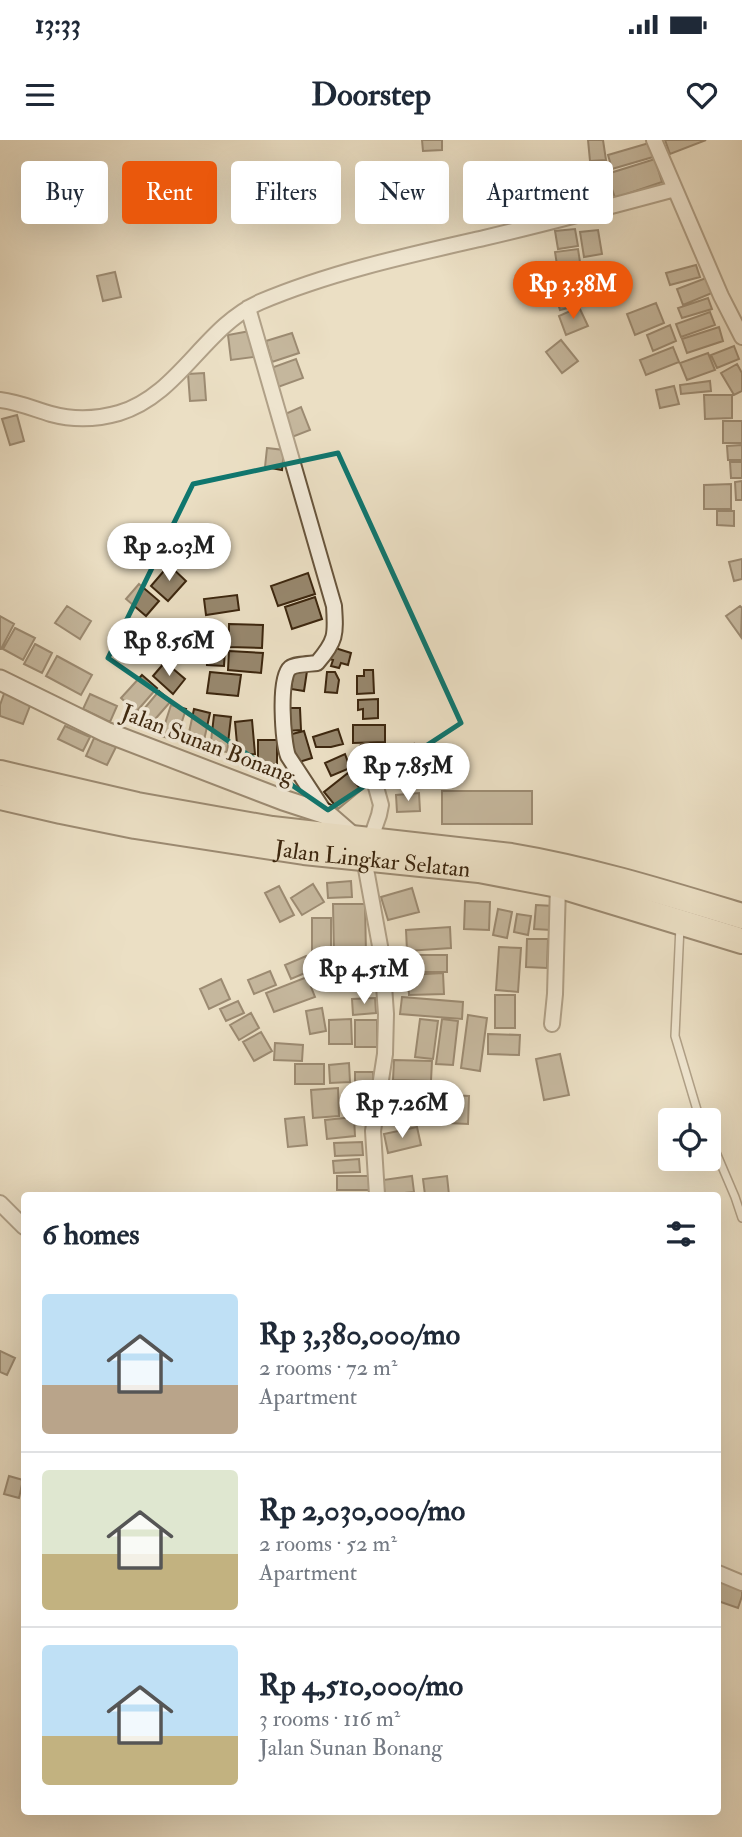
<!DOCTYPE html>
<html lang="en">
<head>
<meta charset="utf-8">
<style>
  :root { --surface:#fff; --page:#f6f6f7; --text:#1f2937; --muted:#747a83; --line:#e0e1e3; --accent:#ea580c }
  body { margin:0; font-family:"IM FELL Double Pica",serif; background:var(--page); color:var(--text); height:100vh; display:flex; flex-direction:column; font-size:26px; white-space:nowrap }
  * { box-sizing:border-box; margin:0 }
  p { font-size:23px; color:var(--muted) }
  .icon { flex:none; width:38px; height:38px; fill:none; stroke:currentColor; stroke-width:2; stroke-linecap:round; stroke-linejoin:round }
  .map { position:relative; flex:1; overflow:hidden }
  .details { position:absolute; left:21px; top:1052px; width:700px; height:623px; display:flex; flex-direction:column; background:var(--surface); border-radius:7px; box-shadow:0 7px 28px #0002 }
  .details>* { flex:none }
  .banner { position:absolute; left:21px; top:21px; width:700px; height:63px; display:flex; gap:14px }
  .fabs { position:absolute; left:658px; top:968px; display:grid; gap:14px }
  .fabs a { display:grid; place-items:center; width:63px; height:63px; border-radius:7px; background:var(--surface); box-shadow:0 7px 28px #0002; font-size:35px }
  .price { position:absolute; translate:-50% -60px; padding:0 16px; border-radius:24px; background:#fff; color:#222; font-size:23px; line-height:46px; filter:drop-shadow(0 2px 4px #0008) }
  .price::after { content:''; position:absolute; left:50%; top:42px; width:21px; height:16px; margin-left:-10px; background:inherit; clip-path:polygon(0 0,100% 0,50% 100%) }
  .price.on { background:var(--accent); color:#fff }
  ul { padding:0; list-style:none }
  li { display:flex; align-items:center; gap:21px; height:175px; padding:0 21px }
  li+li { border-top:2px solid var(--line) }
  li span { display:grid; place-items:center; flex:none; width:196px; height:140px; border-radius:7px; color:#555 }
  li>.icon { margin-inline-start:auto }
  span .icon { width:84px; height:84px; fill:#fffc; stroke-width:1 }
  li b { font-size:30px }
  h2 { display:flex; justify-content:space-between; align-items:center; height:84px; padding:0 21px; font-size:30px }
  .tag { padding:0 24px; border-radius:7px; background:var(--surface); box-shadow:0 7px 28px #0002; font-size:24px; line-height:63px }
  .tag.on { background:var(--accent); color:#fff }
  .status { display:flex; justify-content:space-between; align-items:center; height:49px; padding:0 35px; background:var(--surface); direction:ltr }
  .status svg { height:19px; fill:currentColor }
  header { display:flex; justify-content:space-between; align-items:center; height:91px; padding:0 21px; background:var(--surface); font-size:32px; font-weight:700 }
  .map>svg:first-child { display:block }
  .building { fill:#97876d; stroke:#3d270f; stroke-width:2 }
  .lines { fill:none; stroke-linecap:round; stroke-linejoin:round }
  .lane-casing { stroke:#68553c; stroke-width:10 }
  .street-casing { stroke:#68553c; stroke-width:18 }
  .secondary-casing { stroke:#3d270f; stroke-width:23 }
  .highway-casing { stroke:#3d270f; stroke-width:28 }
  .lane { stroke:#f2ead9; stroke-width:7 }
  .street { stroke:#f2ead9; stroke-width:14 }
  .secondary { stroke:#f2ead9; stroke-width:19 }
  .highway { stroke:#ebdfc4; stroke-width:24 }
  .marked { fill:none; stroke:#0f766e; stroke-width:5; stroke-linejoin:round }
  .labels { text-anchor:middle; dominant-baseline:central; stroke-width:7; stroke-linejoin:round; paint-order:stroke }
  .street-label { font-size:23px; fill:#3d270f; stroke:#f2ead9 }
</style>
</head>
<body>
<div class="status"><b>13:33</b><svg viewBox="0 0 49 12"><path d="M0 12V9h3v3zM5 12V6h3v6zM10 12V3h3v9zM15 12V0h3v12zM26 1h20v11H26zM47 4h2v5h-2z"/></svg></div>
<header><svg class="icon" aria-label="menu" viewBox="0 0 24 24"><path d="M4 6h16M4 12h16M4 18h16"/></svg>Doorstep<svg class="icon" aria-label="heart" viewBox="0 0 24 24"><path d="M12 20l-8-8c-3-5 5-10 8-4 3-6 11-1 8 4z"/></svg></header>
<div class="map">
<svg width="742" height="1697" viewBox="0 0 742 1697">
  <rect width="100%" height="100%" fill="#ebdfc4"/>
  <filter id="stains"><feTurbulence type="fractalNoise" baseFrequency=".00286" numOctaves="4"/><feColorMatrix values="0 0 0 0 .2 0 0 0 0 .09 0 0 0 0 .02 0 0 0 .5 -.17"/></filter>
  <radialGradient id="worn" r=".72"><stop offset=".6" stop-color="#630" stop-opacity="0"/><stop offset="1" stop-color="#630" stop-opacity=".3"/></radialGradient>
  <path class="building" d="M422,0H442V10L423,11Z
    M588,0H603L606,20L590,21Z
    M665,0H706L670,14Z
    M649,3L653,17L612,29L608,15Z
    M655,19L662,42L615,58L607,34Z
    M589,26L594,51L577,55L572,30Z
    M539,49L544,64L534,68L529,53Z
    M575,89L578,106L558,109L555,91Z
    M598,90L602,114L584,117L580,92Z
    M578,109L580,122L557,125L555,112Z
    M696,125L700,137L670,145L666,133Z
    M569,131L573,152L548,157L544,136Z
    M115,132L121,157L103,161L97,136Z
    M706,138L712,153L683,165L677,149Z
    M581,151L584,164L560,170L556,157Z
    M708,158L712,169L682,178L678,168Z
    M656,163L664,183L635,195L627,174Z
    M579,167L588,186L566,195L559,176Z
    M710,172L715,185L681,197L676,184Z
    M670,185L676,201L653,211L647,195Z
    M719,187L723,201L687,213L682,199Z
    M250,191L254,217L231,220L228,195Z
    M292,193L299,213L272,222L266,201Z
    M561,200L578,221L562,233L546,212Z
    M734,206L739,219L717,228L711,215Z
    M673,207L679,222L646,235L640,220Z
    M708,213L715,230L687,240L680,223Z
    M296,219L303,238L278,247L271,228Z
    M737,224L742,233V251L734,255L721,233Z
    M204,233L206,260L190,261L188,234Z
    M710,241L711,251L681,254L680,245Z
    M674,246L679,264L660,268L656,250Z
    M704,255H732V278L705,279Z
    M301,267L310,290L292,297L283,275Z
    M17,275L24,301L10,305L2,279Z
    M723,281H742V303H723Z
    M742,305V320H728L727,306Z
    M267,308L284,310L282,330L265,327Z
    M730,322H742V338H731Z
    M742,341V360H736L735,342Z
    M731,344V369H704V345Z
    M717,371H734V386L717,385Z
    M742,419V439L734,441L729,422Z
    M169,425L186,441L168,461L151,446Z
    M308,433L315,454L278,466L271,446Z
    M139,444L159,461L146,476L126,459Z
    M237,455L239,470L206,475L204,459Z
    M315,457L322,479L292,489L285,467Z
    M67,466L91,481L80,499L55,483Z
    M740,466L742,468L741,497L726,476Z
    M0,476L14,484L1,509H0Z
    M229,484L263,485L262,508L229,507Z
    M182,485L198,497L181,519L166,507Z
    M15,488L35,498L23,520L3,509Z
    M35,504L52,513L42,533L24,524Z
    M332,507L351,513L348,525L341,523L339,528L331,526L333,520L329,519Z
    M208,508L225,509L224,526L207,525Z
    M229,511L263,513L261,533L228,530Z
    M57,516L92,535L81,555L46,536Z
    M165,522L185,539L173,554L153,536Z
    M294,529L307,531L304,551L291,549Z
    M364,530H373L374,553L357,554V536H364Z
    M210,532L241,535L238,556L207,553Z
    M327,532H335L339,540L337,553L325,552Z
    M142,535L157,548L136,572L121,558Z
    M6,548L33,558L23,584L0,576V565Z
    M159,551L171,561L150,585L139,575Z
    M90,554L117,566L110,582L83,569Z
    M378,559V578L363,579V569L358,570V560Z
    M171,565L186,569L176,600L161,596Z
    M286,568H300L301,590L287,591Z
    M194,569L210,573L203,605L187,602Z
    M214,575L231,577L227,612L210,610Z
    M252,580L255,614L238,615L235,582Z
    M353,585H385V602L353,603Z
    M65,586L90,597L83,611L58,599Z
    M338,589L343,604L331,607H316L313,597Z
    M304,591L312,618L296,623L288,595Z
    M94,598L116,607L107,625L86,616Z
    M258,600H277V633H258Z
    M414,604L419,636L379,642L374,610Z
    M345,614L350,628L331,636L325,623Z
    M348,633L361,650L338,669L324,652Z
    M442,651H532V684H442Z
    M419,653L420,671L397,672L396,655Z
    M351,741L352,757L328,758L327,743Z
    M313,744L324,762L302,775L291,758Z
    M279,746L294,775L280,782L265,753Z
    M412,748L419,772L388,780L381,757Z
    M465,761L490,762L489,790L464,789Z
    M333,764H365L366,814L334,815Z
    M536,765L553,766L551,790L534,789Z
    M498,769L512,772L507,798L493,795Z
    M517,774L531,776L528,795L514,792Z
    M312,778H331V816H312Z
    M450,787L451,808L407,811L406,790Z
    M527,799H548L547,828L526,827Z
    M499,807L521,808L518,852L496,850Z
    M406,815H447V832H406Z
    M306,816L312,830L291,839L285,825Z
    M350,817L379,822L374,850L345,845Z
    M335,820L337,843L321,844L319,821Z
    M270,831L276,845L254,854L248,840Z
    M443,833L444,854L409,855L408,835Z
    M307,837L315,857L274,872L266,853Z
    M221,839L230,859L209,869L200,849Z
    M495,855H515V888H495Z
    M402,857L463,862L462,879L400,874Z
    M375,858L376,873L353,875L352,859Z
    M238,861L244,873L226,881L220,869Z
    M322,868L326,891L310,894L306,871Z
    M251,873L259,888L239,900L230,885Z
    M468,875L487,878L480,931L461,928Z
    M351,879L352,904H329V880Z
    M420,879L438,881L433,919L415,917Z
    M442,879L458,881L453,925L436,924Z
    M355,880H377V907H355Z
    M261,892L272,911L254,921L243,902Z
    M488,894L520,895L519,915L488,914Z
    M275,903L303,905L302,921L274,920Z
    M560,914L569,955L544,960L536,919Z
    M394,920L432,921L431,941L393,940Z
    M349,923L350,942L330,943L329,925Z
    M295,924H324V944H295Z
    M355,932H373L374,947H355Z
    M387,944L408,946L405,979L385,977Z
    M338,948L339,976L313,978L311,950Z
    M448,955L469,956L468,984L447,983Z
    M304,977L307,1005L288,1007L285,979Z
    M354,977L355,996L327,999L325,980Z
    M417,987L421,1005L388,1013L384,994Z
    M362,1002L363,1015L335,1016L334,1003Z
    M359,1019L360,1032L334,1033L333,1021Z
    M337,1036H369V1050H337Z
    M412,1036L414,1052L385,1055L383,1040Z
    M447,1036L449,1055H425L423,1039Z
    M0,1211L15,1218L7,1235L0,1232Z
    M9,1336L23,1340L19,1358L4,1354Z
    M718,1440L742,1448V1456L738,1468L718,1461Z"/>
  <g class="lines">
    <defs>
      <path id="lane" d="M680,786L675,896L700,980
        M709,996L735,1057L742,1078"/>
      <path id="street" d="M654,0L721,156L742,197
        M248,168L334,466C336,495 336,501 317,523C310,524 295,524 290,528C278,538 283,602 288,616L326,674
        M0,260C18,262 34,269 51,274C73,280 98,279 119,273C179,255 204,187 260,162C331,132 409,115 484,98C548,83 612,66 675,49
        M366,611L381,665L379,675L370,701
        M364,718L382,817L386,874L385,914L373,991L377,1055
        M552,884L555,854L558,745
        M0,1063L24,1087
        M718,1433L742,1443"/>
      <path id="secondary" d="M0,540L106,592L283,660L326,674L356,700"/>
      <g id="highway">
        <path d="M0,633L137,665L272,689L511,716C589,729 666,753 742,776"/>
        <path id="s1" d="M0,657L61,671L135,686L304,712L479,730L558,745L742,801"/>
      </g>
    </defs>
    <use href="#lane" class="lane-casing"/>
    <use href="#street" class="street-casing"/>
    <use href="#secondary" class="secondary-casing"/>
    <use href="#highway" class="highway-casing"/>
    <use href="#lane" class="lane"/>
    <use href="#street" class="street"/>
    <use href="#secondary" class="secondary"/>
    <use href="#highway" class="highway"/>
  </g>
  <path d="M0 0H742V1697H0ZM338,313L461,583L328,670L108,518L193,344Z" fill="#ebdfc4" fill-opacity=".55" fill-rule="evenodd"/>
  <path class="marked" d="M338,313L461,583L328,670L108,518L193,344Z"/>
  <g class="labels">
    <g class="street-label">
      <text transform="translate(208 604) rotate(21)">Jalan Sunan Bonang</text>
      <text stroke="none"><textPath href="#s1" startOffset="378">Jalan Lingkar Selatan</textPath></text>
    </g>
  </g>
  <rect width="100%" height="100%" filter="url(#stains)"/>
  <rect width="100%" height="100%" fill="url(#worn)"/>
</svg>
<div class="fabs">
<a><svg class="icon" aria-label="locate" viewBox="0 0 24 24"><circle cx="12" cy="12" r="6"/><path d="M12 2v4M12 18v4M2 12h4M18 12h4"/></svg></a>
</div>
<b class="price on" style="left:573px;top:181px">Rp 3.38M</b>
<b class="price" style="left:169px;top:443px">Rp 2.03M</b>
<b class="price" style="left:169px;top:538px">Rp 8.56M</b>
<b class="price" style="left:408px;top:663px">Rp 7.85M</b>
<b class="price" style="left:364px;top:866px">Rp 4.51M</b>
<b class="price" style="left:402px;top:1000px">Rp 7.26M</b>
<div class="banner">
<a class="tag">Buy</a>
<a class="tag on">Rent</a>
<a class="tag">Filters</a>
<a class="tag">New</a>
<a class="tag">Apartment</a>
</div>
<section class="details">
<h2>6 homes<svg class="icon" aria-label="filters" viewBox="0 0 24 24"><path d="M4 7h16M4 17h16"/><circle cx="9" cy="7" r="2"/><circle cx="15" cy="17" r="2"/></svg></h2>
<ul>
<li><span style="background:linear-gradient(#bfe0f5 65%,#b9a48a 0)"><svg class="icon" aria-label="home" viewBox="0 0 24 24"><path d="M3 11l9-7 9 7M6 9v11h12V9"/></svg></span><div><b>Rp 3,380,000/mo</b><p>2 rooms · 72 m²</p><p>Apartment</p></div></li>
<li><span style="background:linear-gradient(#dfe7d0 60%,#c2b280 0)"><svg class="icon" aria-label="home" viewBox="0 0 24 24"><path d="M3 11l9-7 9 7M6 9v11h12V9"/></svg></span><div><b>Rp 2,030,000/mo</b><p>2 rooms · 52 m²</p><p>Apartment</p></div></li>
<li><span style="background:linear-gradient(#bfe0f5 65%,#c2b280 0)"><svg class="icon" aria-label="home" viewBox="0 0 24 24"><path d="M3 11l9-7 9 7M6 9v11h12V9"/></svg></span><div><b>Rp 4,510,000/mo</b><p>3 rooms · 116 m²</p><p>Jalan Sunan Bonang</p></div></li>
</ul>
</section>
</div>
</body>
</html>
